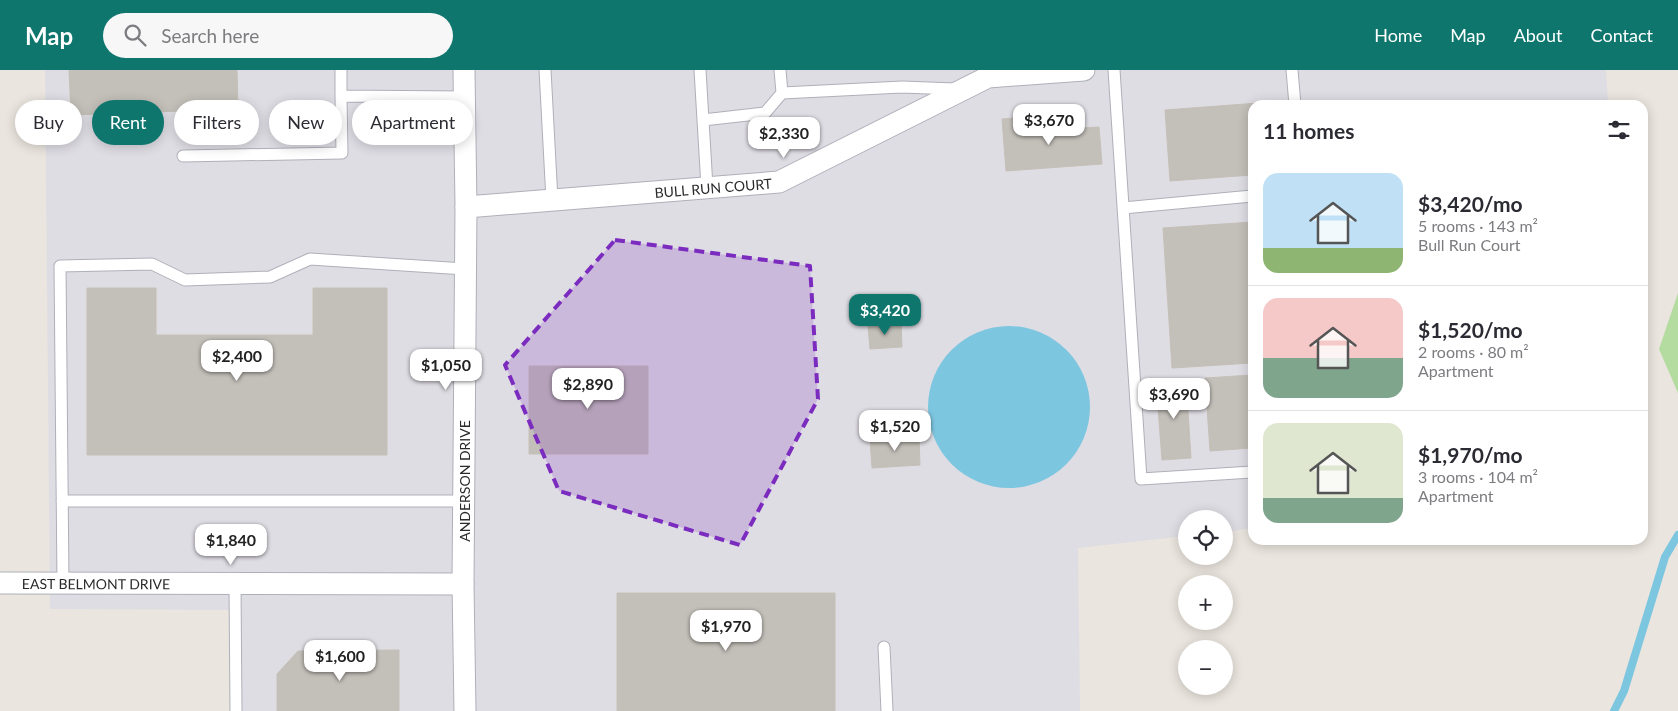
<!DOCTYPE html>
<html lang="en">
<head>
<meta charset="utf-8">
<style>
  :root { --surface:#fff; --page:#f7f7f7; --text:#2b2b33; --muted:#7c7c81; --line:#e1e1e2; --accent:#0f766e }
  body { margin:0; font-family:Lato,sans-serif; background:var(--page); color:var(--text); height:100vh; display:flex; flex-direction:column; font-size:19px; white-space:nowrap }
  * { box-sizing:border-box; margin:0 }
  p { font-size:16px; color:var(--muted) }
  .icon { flex:none; width:28px; height:28px; fill:none; stroke:currentColor; stroke-width:2; stroke-linecap:round; stroke-linejoin:round }
  .map { position:relative; flex:1; overflow:hidden }
  .drawer { position:absolute; left:1248px; top:30px; width:400px; height:445px; display:flex; flex-direction:column; background:var(--surface); border-radius:15px; box-shadow:0 2px 12px #0003 }
  .drawer>* { flex:none }
  .guide { position:absolute; left:15px; top:30px; width:475px; height:45px; display:flex; gap:10px }
  .buttons { position:absolute; left:1178px; top:440px; display:grid; gap:10px }
  .buttons a { display:grid; place-items:center; width:55px; height:55px; border-radius:50%; background:var(--surface); box-shadow:0 2px 12px #0003; font-size:25px }
  .price { position:absolute; translate:-50% -42px; padding:0 11px; border-radius:10px; background:#fff; color:#222; font-size:16px; line-height:32px; filter:drop-shadow(0 1px 2px #0008) }
  .price::after { content:''; position:absolute; left:50%; top:30px; width:15px; height:11px; margin-left:-8px; background:inherit; clip-path:polygon(0 0,100% 0,50% 100%) }
  .price.on { background:var(--accent); color:#fff }
  ul { padding:0; list-style:none }
  li { display:flex; align-items:center; gap:15px; height:125px; padding:0 15px }
  li+li { border-top:1px solid var(--line) }
  li span { display:grid; place-items:center; flex:none; width:140px; height:100px; border-radius:15px; color:#555 }
  li>.icon { margin-inline-start:auto }
  span .icon { width:60px; height:60px; fill:#fffc; stroke-width:1 }
  li b { font-size:21px }
  h2 { display:flex; justify-content:space-between; align-items:center; height:60px; padding:0 15px; font-size:21px }
  .chip { padding:0 18px; border-radius:22px; background:var(--surface); box-shadow:0 2px 12px #0003; font-size:18px; line-height:45px }
  .chip.on { background:var(--accent); color:#fff }
  header { display:flex; align-items:center; gap:30px; box-sizing:border-box; height:70px; padding:0 25px; background:var(--accent); color:#fff }
  header strong { font-size:24px }
  nav { display:flex; gap:28px; margin-inline-start:auto; font-size:18px }
  .search { width:350px; height:45px; background:var(--page); display:flex; align-items:center; gap:12px; box-sizing:border-box; padding:0 18px; border-radius:28px; color:var(--muted); font-size:19px }
  .map>svg:first-child { display:block }
  .industrial { fill:#dfdde4 }
  .green { fill:#b4dba0 }
  .water { fill:#7dc6e0 }
  .lines { fill:none; stroke-linecap:round; stroke-linejoin:round }
  .stream { stroke:#7dc6e0; stroke-width:8 }
  .building { fill:#c3bfb9; stroke:#c5c0b7 }
  .lane-casing { stroke:#aeb0b9; stroke-width:13 }
  .street-casing { stroke:#aeb0b9; stroke-width:23 }
  .lane { stroke:#fff; stroke-width:11 }
  .street { stroke:#fff; stroke-width:21 }
  .marked { fill:#7b2cbf; fill-opacity:0.2; stroke:#7b2cbf; stroke-width:4; stroke-dasharray:10 6; stroke-linejoin:round }
  .labels { text-anchor:middle; dominant-baseline:central; stroke-width:4.5; stroke-linejoin:round; paint-order:stroke }
  .street-label { font-size:14px; fill:#2a2a2a; stroke:#fff }
</style>
</head>
<body>
<header>
<strong>Map</strong>
<div class="search"><svg class="icon" aria-label="search" viewBox="0 0 24 24"><circle cx="10" cy="10" r="6"/><path d="M15 15l6 6"/></svg>Search here</div>
<nav><a>Home</a><a>Map</a><a>About</a><a>Contact</a></nav>
</header>
<div class="map">
<svg width="1678" height="641" viewBox="0 0 1678 641">
  <rect width="100%" height="100%" fill="#eae5de"/>
  <path class="industrial" d="M45,0H1606L1608,35H1252V458L1224,462V449H1186V466L1078,478L1080,641H236L239,540L50,539Z"/>
  <path class="green" d="M1678,223V323L1659,279Z"/>
  <path class="water" d="M928 337a81 81 0 1 1 162 0a81 81 0 1 1-162 0Z"/>
  <g class="lines">
    <path class="stream" d="M1614,641L1624,621L1665,487L1678,465"/>
  </g>
  <path class="building" d="M69,0H237L238,39L71,45Z
    M1258,33V35H1252V105L1170,111L1165,40Z
    M1027,47L1028,55L1049,54L1050,60L1099,57L1102,94L1006,101L1002,49Z
    M1252,152V293L1172,298L1163,158Z
    M87,218H156V265H313V218H387V385H87Z
    M901,253L902,277L870,279L868,256Z
    M529,296H648V384H529Z
    M1252,305V378L1210,381L1205,308Z
    M1186,310L1191,388L1162,390L1156,312Z
    M919,366L920,395L872,398L870,369Z
    M617,523H835V641H617Z
    M399,580V641H277V604L298,581Z"/>
  <g class="lines">
    <defs>
      <path id="lane" d="M341,0V26L464,27
        M545,0L552,130
        M700,0L707,117
        M780,0L782,23L902,17L955,19
        M1114,0L1141,409L1252,402
        M1292,0L1295,35
        M703,50L765,43L782,23
        M183,86L342,83L341,26
        M1123,138L1252,126
        M62,431H463
        M63,513L60,196L152,194L185,210L270,207L310,189L465,199
        M235,514L236,641
        M884,577L887,641"/>
      <g id="street">
        <path d="M464,0L466,137L463,514L465,641"/>
        <path id="s1" d="M466,137L779,112L988,7L1084,0"/>
        <path id="s2" d="M0,513L463,514"/>
      </g>
    </defs>
    <use href="#lane" class="lane-casing"/>
    <use href="#street" class="street-casing"/>
    <use href="#lane" class="lane"/>
    <use href="#street" class="street"/>
  </g>
  <path class="marked" d="M615,170L810,196L818,329L740,475L559,421L505,295Z"/>
  <g class="labels">
    <g class="street-label">
      <text stroke="none"><textPath href="#s1" startOffset="248">BULL RUN COURT</textPath></text>
      <text transform="translate(464 411) rotate(-90)">ANDERSON DRIVE</text>
      <text stroke="none"><textPath href="#s2" startOffset="96">EAST BELMONT DRIVE</textPath></text>
    </g>
  </g>
</svg>
<div class="buttons">
<a><svg class="icon" aria-label="locate" viewBox="0 0 24 24"><circle cx="12" cy="12" r="6"/><path d="M12 2v4M12 18v4M2 12h4M18 12h4"/></svg></a>
<a>+</a>
<a>−</a>
</div>
<b class="price" style="left:1049px;top:76px">$3,670</b>
<b class="price" style="left:784px;top:89px">$2,330</b>
<b class="price on" style="left:885px;top:266px">$3,420</b>
<b class="price" style="left:237px;top:312px">$2,400</b>
<b class="price" style="left:446px;top:321px">$1,050</b>
<b class="price" style="left:588px;top:340px">$2,890</b>
<b class="price" style="left:1174px;top:350px">$3,690</b>
<b class="price" style="left:895px;top:382px">$1,520</b>
<b class="price" style="left:231px;top:496px">$1,840</b>
<b class="price" style="left:726px;top:582px">$1,970</b>
<b class="price" style="left:340px;top:612px">$1,600</b>
<div class="guide">
<a class="chip">Buy</a>
<a class="chip on">Rent</a>
<a class="chip">Filters</a>
<a class="chip">New</a>
<a class="chip">Apartment</a>
</div>
<section class="drawer">
<h2>11 homes<svg class="icon" aria-label="filters" viewBox="0 0 24 24"><path d="M4 7h16M4 17h16"/><circle cx="9" cy="7" r="2"/><circle cx="15" cy="17" r="2"/></svg></h2>
<ul>
<li><span style="background:linear-gradient(#bfe0f5 75%,#8fb573 0)"><svg class="icon" aria-label="home" viewBox="0 0 24 24"><path d="M3 11l9-7 9 7M6 9v11h12V9"/></svg></span><div><b>$3,420/mo</b><p>5 rooms · 143 m²</p><p>Bull Run Court</p></div></li>
<li><span style="background:linear-gradient(#f6c9c9 60%,#7fa58c 0)"><svg class="icon" aria-label="home" viewBox="0 0 24 24"><path d="M3 11l9-7 9 7M6 9v11h12V9"/></svg></span><div><b>$1,520/mo</b><p>2 rooms · 80 m²</p><p>Apartment</p></div></li>
<li><span style="background:linear-gradient(#dfe7d0 75%,#7fa58c 0)"><svg class="icon" aria-label="home" viewBox="0 0 24 24"><path d="M3 11l9-7 9 7M6 9v11h12V9"/></svg></span><div><b>$1,970/mo</b><p>3 rooms · 104 m²</p><p>Apartment</p></div></li>
</ul>
</section>
</div>
</body>
</html>
